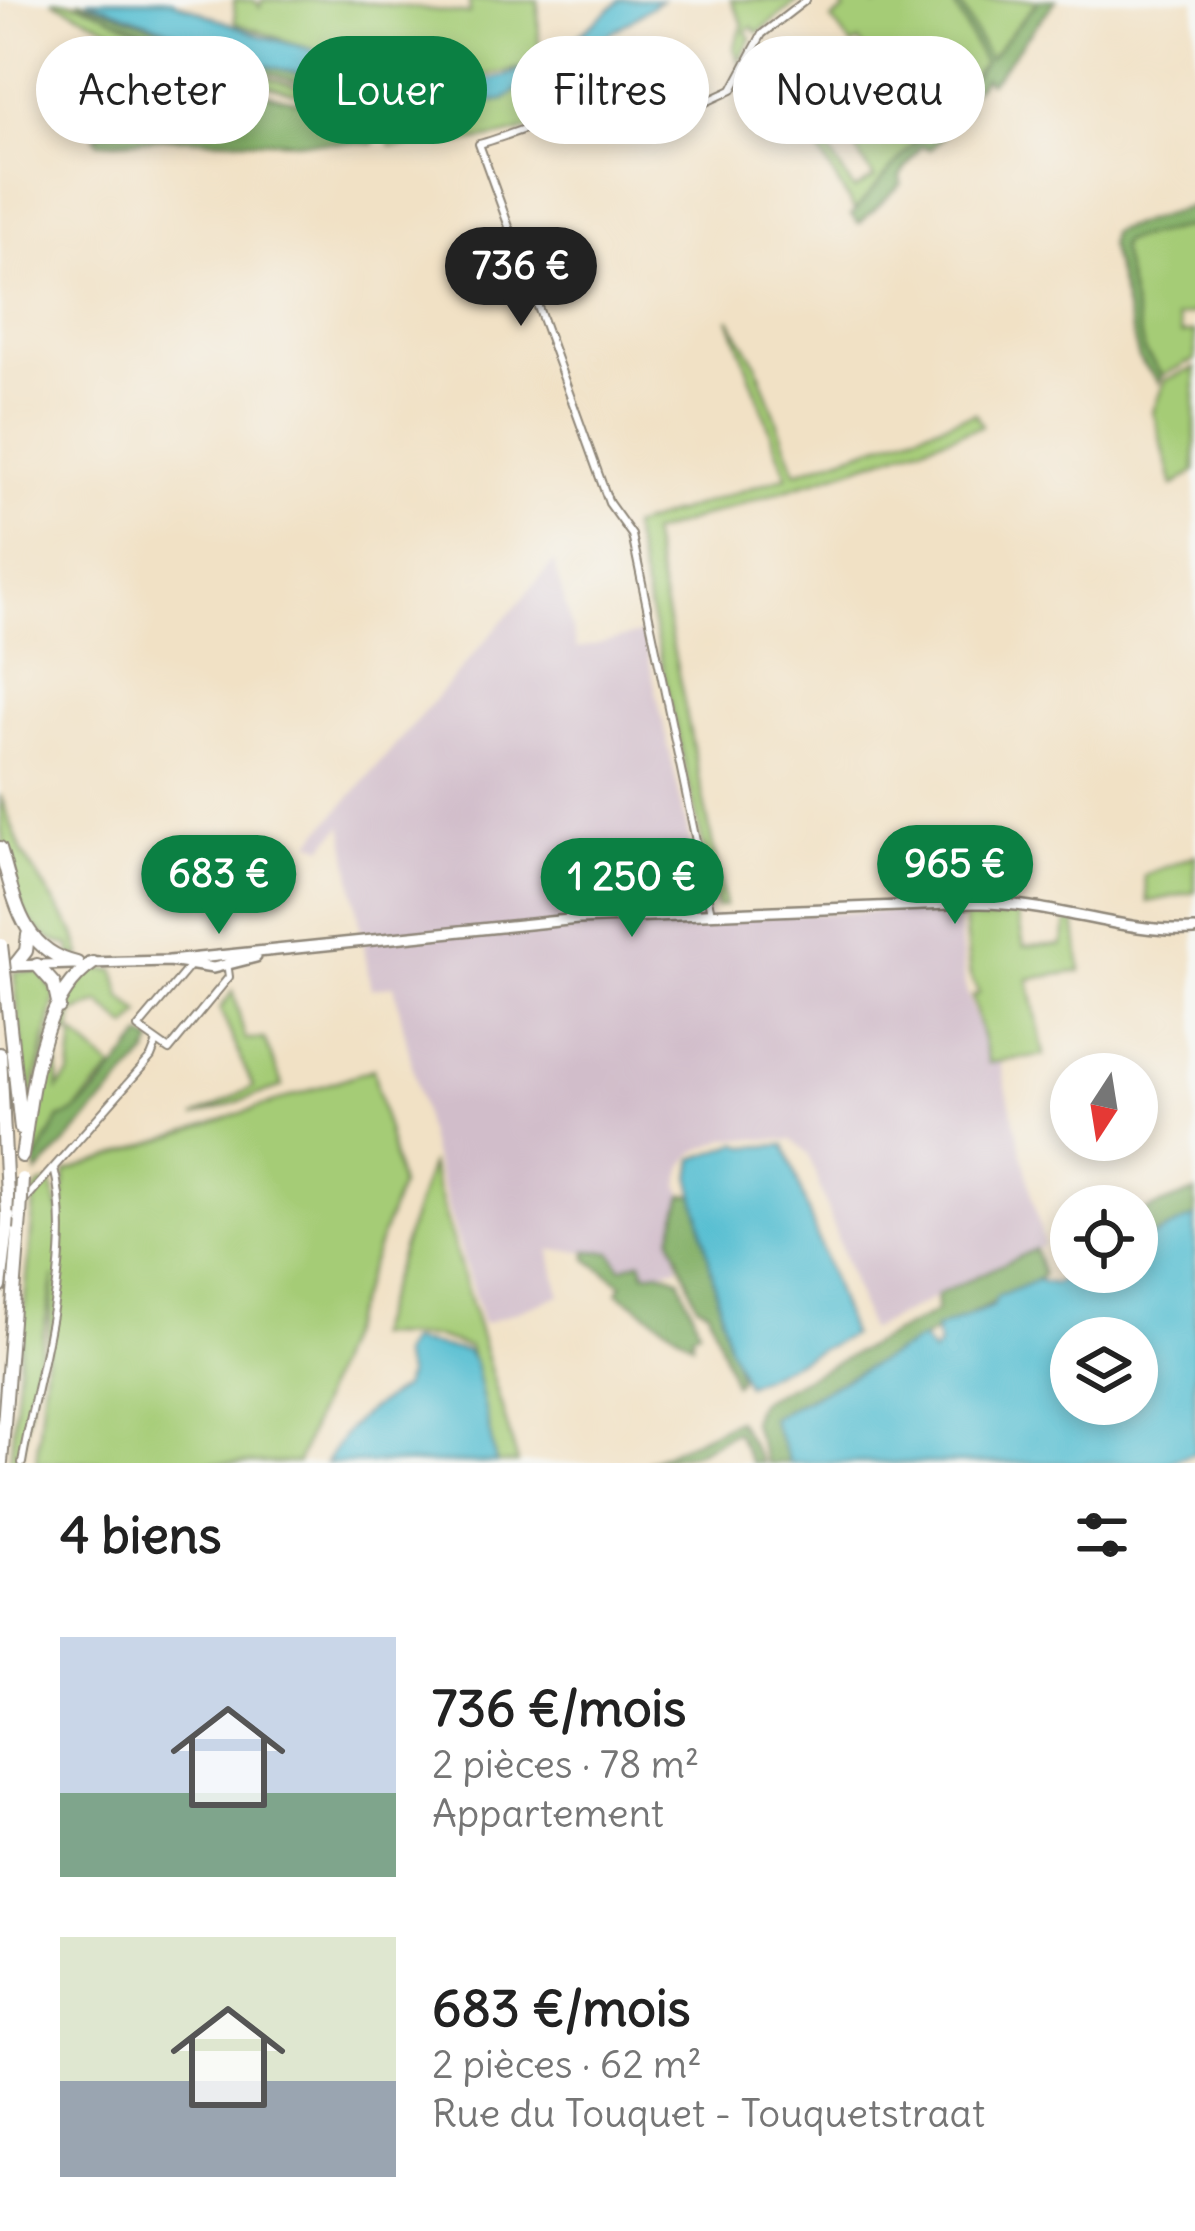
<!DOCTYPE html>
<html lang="fr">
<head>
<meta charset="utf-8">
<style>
  :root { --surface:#fff; --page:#f2f2f2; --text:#222; --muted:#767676; --accent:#0b8043 }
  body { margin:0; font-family:Delius,sans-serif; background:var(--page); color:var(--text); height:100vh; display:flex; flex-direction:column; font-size:45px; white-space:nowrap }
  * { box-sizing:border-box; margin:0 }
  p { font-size:39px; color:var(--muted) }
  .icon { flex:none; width:66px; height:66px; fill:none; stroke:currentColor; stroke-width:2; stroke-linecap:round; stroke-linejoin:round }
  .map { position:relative; height:1463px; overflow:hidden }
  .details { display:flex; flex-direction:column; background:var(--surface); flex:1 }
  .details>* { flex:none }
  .banner { position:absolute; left:36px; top:36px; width:1125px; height:108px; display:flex; gap:24px }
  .needle { width:78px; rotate:192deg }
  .controls { position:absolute; left:1050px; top:1053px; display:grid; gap:24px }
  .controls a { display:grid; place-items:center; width:108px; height:108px; border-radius:50%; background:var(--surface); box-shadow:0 6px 18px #0003; font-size:60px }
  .price { position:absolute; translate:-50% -102px; padding:0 27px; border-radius:42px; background:var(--accent); color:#fff; font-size:39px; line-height:78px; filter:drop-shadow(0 3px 6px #0008) }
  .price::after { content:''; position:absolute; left:50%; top:72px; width:36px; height:27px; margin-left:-18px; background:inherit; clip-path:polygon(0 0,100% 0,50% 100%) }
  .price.active { background:#222; color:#fff }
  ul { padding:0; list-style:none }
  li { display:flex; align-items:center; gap:36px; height:300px; padding:0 60px }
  li span { display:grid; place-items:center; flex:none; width:336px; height:240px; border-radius:0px; color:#555 }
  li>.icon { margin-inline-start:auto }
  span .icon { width:144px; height:144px; fill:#fffc; stroke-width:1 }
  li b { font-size:51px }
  h2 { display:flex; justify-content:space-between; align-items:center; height:144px; padding:0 60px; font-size:51px }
  .tag { padding:0 42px; border-radius:54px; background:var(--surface); box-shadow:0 6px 18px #0003; font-size:42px; line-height:108px }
  .tag.active { background:var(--accent); color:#fff }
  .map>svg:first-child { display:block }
  .industrial { fill:#d1bdca }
  .green { fill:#a5cc76; stroke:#687c50; stroke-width:3 }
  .forest { fill:#84b067; stroke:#586e49; stroke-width:3 }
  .water { fill:#54bed1; stroke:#40747e; stroke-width:3; fill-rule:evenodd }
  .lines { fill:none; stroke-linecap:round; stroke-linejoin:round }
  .street-casing { stroke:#8e8678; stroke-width:10 }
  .secondary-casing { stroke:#8e8678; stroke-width:14 }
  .highway-casing { stroke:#8e8678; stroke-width:16 }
  .street { stroke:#fff; stroke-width:6 }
  .secondary { stroke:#fff; stroke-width:9 }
  .highway { stroke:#fff; stroke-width:12 }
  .highway-bridge-casing { stroke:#8e8678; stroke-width:16; stroke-linecap:butt }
  .highway-bridge { stroke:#fff; stroke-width:12 }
</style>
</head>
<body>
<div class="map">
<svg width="1195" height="1463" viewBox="0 0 1195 1463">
  <rect width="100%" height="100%" fill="#f6f6f2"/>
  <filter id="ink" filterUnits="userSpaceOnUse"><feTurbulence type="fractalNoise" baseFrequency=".00833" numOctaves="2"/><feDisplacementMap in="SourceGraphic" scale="24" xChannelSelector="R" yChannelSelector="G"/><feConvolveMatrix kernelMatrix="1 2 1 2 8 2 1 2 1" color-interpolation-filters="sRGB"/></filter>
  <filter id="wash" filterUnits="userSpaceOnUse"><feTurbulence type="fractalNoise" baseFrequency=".004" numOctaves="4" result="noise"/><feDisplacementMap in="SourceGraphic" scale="48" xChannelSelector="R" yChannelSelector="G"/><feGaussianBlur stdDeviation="2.7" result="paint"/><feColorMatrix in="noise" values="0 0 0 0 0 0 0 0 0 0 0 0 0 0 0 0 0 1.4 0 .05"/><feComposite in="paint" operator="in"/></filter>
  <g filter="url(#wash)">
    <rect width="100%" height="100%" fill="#f1e1c5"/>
    <path class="industrial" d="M554,562L577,649L643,633L707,918L958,908L965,986L989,1062L1000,1061L1044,1245L869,1330L809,1156L792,1140L729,1138L695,1152L684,1166L679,1185L683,1195L671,1236L679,1267L645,1273L621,1268L610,1252L550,1250L560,1295L483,1324L433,1158L394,985L371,989L343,825L323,847L311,842Z"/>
    <path class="green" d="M52,0C83,0 109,18 138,29C209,56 294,93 370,98L380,112C265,90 156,55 52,0Z
      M234,0H254L260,7L262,0H343L470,14L469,0H538L539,52L550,49L553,57C443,104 339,58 235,23Z
      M731,0H799L758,33L752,27L746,31L751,38L739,61L734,48L743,24Z
      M838,0H876V6L883,0H952L984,63L855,211L813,141L819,135L854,190L874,178L850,139L857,132L844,118L889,80L878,56L873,60L859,42L852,46L832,20L845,10Z
      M958,0H1035L1037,2L989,60Z
      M542,71L576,99C551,140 435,147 391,146L388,141L389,102L413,112L429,109L428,103C474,108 507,95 542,71Z
      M1195,225V313L1177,317L1182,334L1195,332V360L1162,375L1144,351L1120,249L1123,241Z
      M729,318L756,363L796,472L975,413L982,426L650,534L725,906L717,907L631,527L787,476Z
      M1195,368V471L1173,486L1153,411L1165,380Z
      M0,795L22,852L75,934L81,956H71L70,945C11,939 0,843 0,795Z
      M1195,855V892L1148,902L1144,876Z
      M1016,908L1024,946L1062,945L1068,919L1075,920L1081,971L1029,979L1044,1055L989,1063L972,997L979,993L970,976L963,909Z
      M91,969L115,970L122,998L141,1014L128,1028L100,1003L73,1013L71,1032L58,1039V1089L70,1074L74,1034L113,1069L69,1117L59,1118L35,1164C33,1099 43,1017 91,969Z
      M40,971L56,996L28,1110L14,972Z
      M233,991L245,1039H264L283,1086L194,1117L253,1087L220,1009Z
      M373,1069L400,1186L298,1463H36L54,1276L19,1463H10L35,1192L40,1185L51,1183L61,1217L66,1172Z
      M430,1165L518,1463H496L469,1347L436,1337L373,1336Z"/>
    <path class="forest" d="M78,0L261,64L428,103L429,109C403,120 109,26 78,0Z
      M952,0H958L989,59L1039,0H1056L996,76L989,83L984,78L969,95L963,89L984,63Z
      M90,29L267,94L380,119L373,144L172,138L99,143L94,137L98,134L132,124L171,130L172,122L133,115L87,124Z
      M956,96L969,108L931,149L921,146L900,176L901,184L859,224L851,215Z
      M1195,205V225L1123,241L1120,248L1144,351L1162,375L1159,383L1139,359L1109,244L1111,232Z
      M143,1036L153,1043L148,1054L37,1174L35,1164L59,1119C90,1111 121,1060 143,1036Z
      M1195,1192V1217L1137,1243V1214Z
      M683,1195H695L739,1379L734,1384L708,1310L697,1305L671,1237Z
      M1035,1249L1043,1275L1037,1280L771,1417L790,1463H767L751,1421L758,1402L936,1312L937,1295Z
      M587,1251L611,1252L621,1268L641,1261L645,1273L659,1271L679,1278L699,1329L692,1333V1343L618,1293L622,1284L587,1259Z
      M737,1420L762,1463H751L736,1431L694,1453L646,1463Z"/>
    <path class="water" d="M87,0H171L260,36L424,78C446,77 468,82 491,79C545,70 580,33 621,0H661L576,57L534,75L505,100L453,106L411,101L261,64Z
      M738,1143L747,1147L785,1145L851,1335L746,1385L728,1345L691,1179L694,1159Z
      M1195,1217V1453L1167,1463H790L771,1418L922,1339L933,1354L939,1346L935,1329L993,1306L997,1297L1037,1280L1054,1284L1076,1272H1137V1243ZM1071,1338H1137V1404H1071Z
      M408,1341L467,1351L475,1363L496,1463H326C350,1420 363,1414 402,1388L407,1376L400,1356Z"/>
  </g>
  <g filter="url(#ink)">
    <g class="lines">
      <defs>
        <path id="street" d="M711,913L632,535L609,503L479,144C507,137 582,106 587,109C594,114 599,125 606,131L645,130L732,90L762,34L806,0
          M190,966L138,1028L169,1050L229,977L227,962
          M25,1200L151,1057L157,1042
          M22,1463C37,1372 77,1257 54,1168"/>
        <path id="secondary" d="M169,961L578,919L974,903C1050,901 1120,934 1195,930
          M89,963L169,961L213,968L256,957
          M11,966L73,964"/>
        <path id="highway" d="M0,848C15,898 20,950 77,963
          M15,965L26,951L28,935
          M37,965L54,984L59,1007
          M5,980L21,1129
          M0,1054L8,1216
          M22,1156C32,1096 37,1000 93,963
          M0,1287L7,1229
          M1,1463L20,1217"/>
      </defs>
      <use href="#street" class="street-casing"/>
      <use href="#secondary" class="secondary-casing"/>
      <use href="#highway" class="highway-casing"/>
      <use href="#street" class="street"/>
      <use href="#secondary" class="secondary"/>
      <use href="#highway" class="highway"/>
      <defs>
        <path id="highway-bridge" d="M1,945L5,980
          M20,1217L22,1179
          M7,1229L8,1216"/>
      </defs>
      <use href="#highway-bridge" class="highway-bridge-casing"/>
      <use href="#highway-bridge" class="highway-bridge"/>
    </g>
  </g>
</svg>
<div class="controls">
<a><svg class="needle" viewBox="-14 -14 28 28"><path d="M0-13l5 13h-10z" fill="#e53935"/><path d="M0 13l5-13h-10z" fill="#767676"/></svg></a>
<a><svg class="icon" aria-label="locate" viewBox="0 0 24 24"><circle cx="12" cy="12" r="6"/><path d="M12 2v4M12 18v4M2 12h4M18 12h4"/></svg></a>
<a><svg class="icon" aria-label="layers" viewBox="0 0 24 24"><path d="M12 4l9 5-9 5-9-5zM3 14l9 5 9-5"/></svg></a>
</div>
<b class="price active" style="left:521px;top:329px">736 €</b>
<b class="price" style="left:955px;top:927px">965 €</b>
<b class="price" style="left:219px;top:937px">683 €</b>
<b class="price" style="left:632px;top:940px">1 250 €</b>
<div class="banner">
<a class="tag">Acheter</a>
<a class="tag active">Louer</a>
<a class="tag">Filtres</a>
<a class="tag">Nouveau</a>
</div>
</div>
<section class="details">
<h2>4 biens<svg class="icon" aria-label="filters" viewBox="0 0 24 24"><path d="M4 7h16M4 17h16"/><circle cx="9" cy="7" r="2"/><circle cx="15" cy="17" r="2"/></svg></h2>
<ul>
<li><span style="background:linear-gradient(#c9d6e8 65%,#7fa58c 0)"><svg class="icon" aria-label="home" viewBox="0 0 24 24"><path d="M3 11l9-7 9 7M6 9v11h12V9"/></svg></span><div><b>736 €/mois</b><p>2 pièces · 78 m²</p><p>Appartement</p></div></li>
<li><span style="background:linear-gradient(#dfe7d0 60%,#9aa5b1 0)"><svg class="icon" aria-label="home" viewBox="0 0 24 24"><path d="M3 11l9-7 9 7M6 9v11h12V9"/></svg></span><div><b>683 €/mois</b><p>2 pièces · 62 m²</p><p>Rue du Touquet - Touquetstraat</p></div></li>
</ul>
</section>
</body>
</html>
